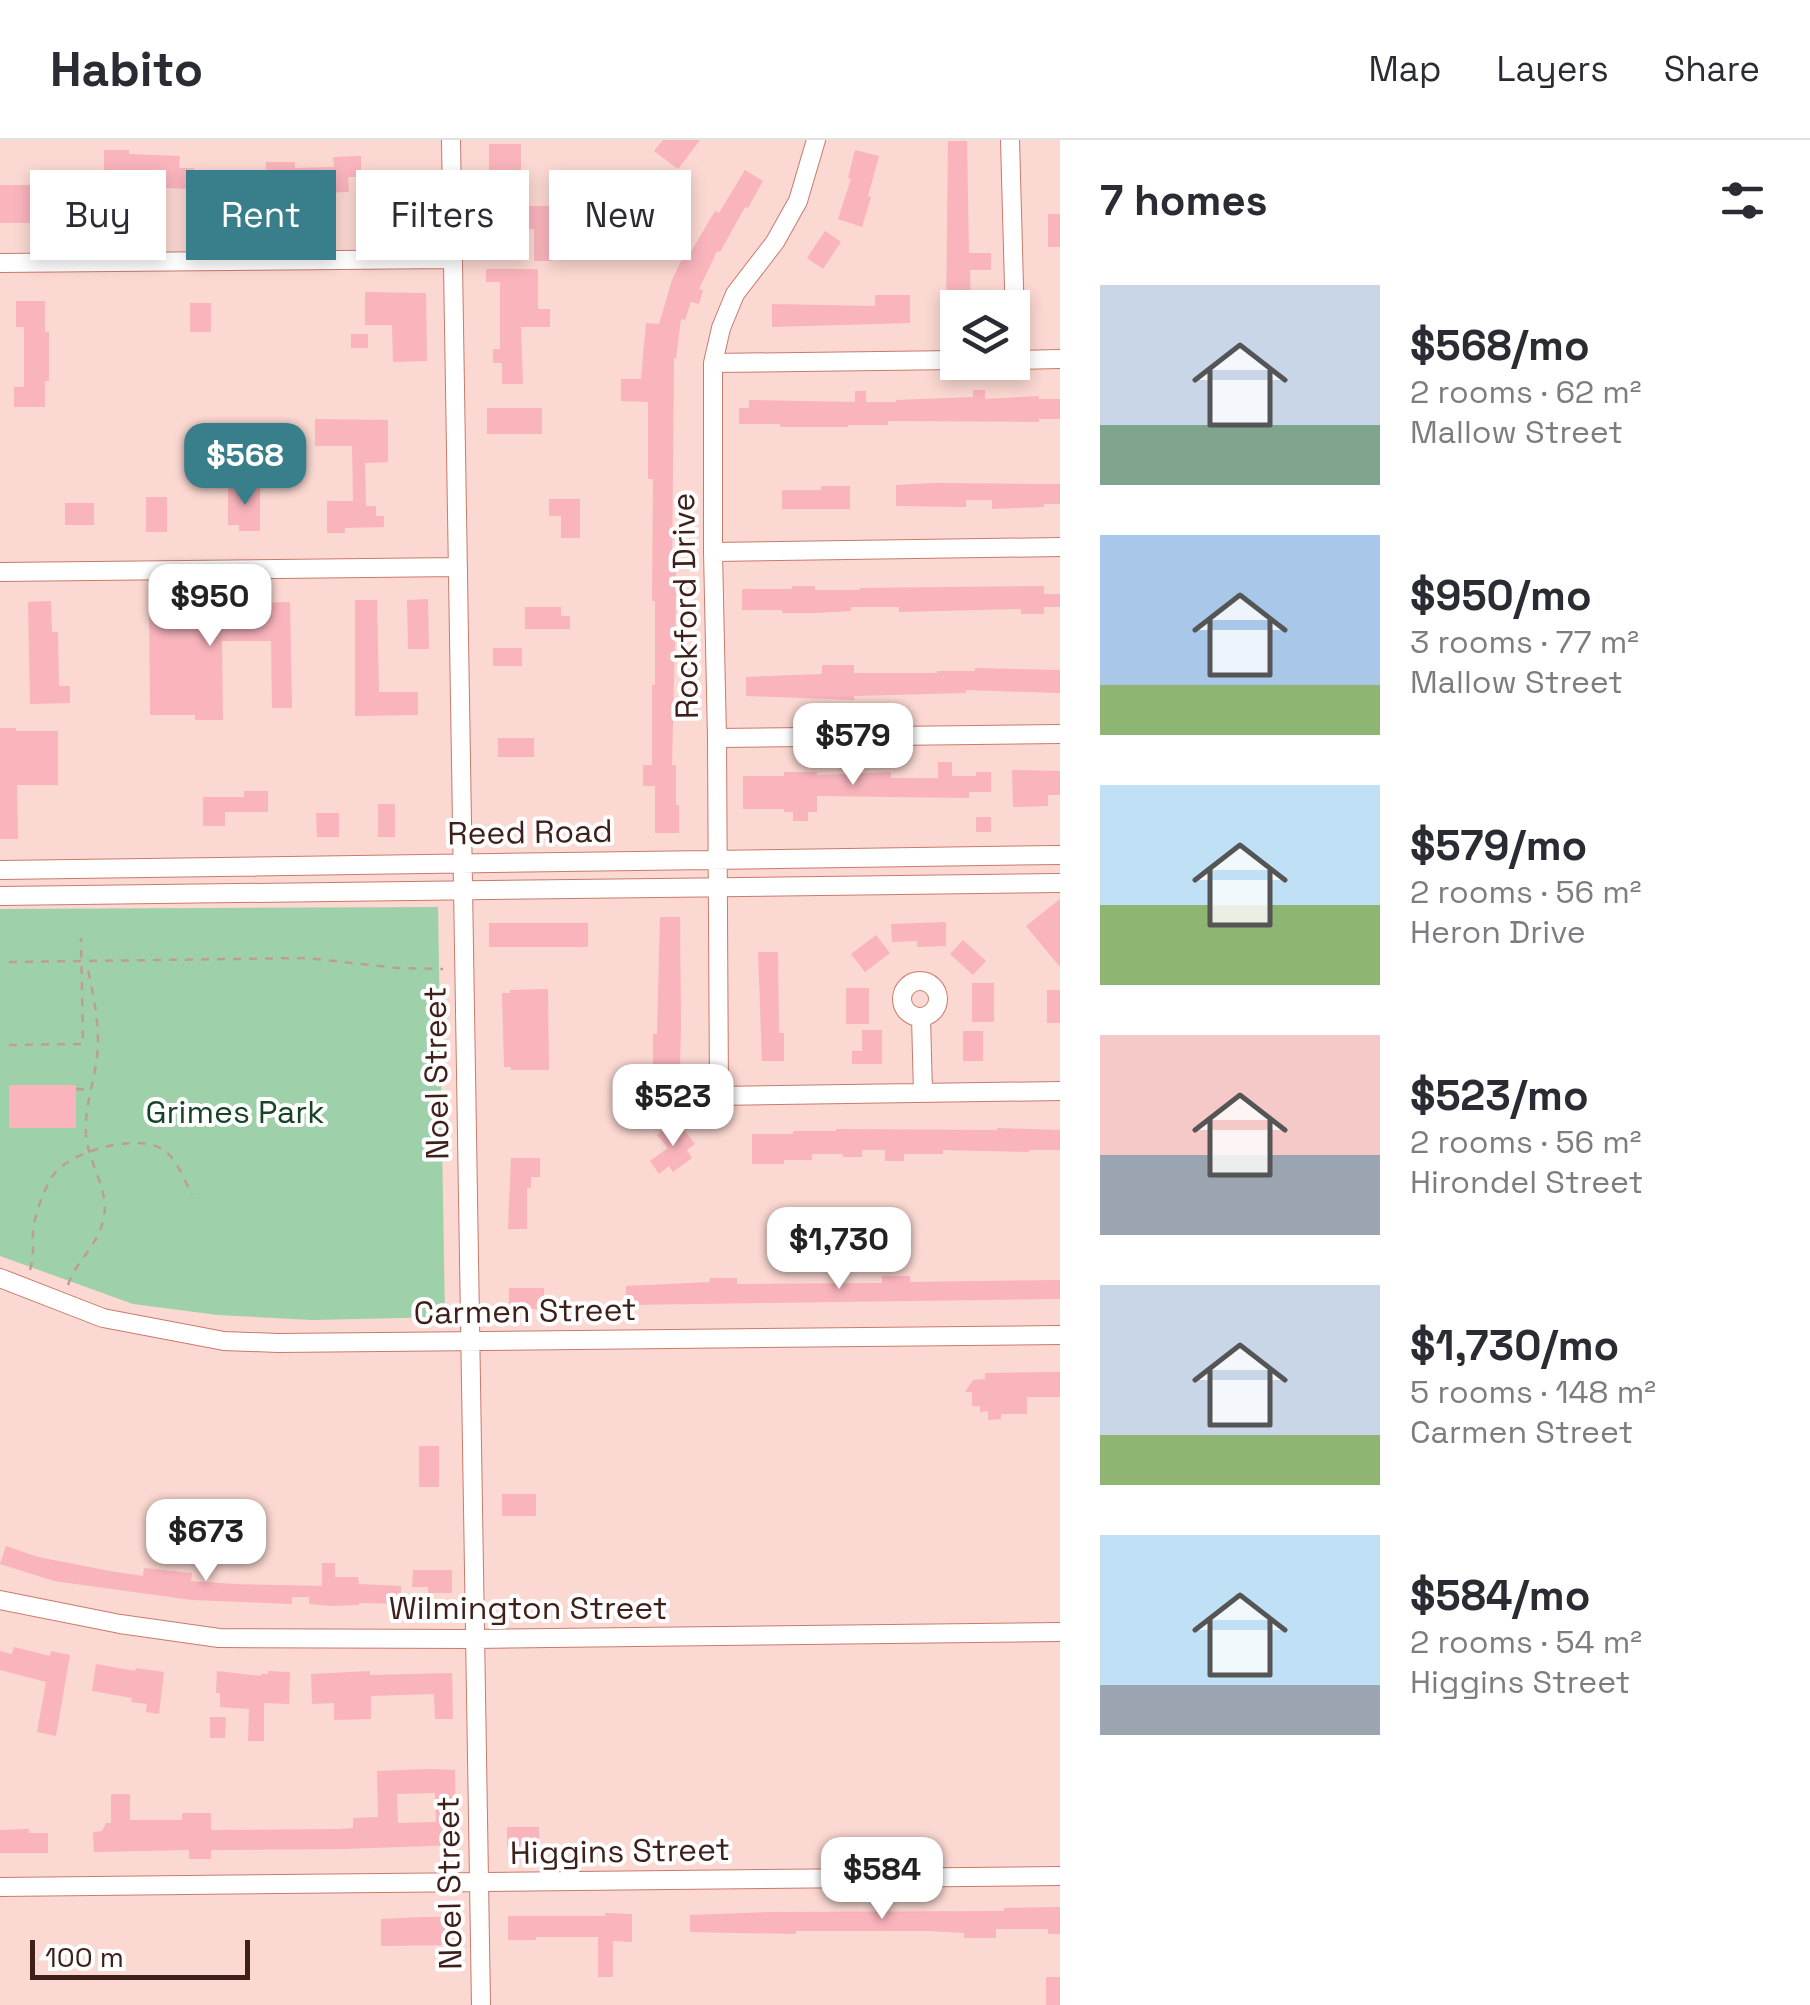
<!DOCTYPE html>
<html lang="en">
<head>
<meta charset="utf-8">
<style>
  :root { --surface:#fff; --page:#f2f2f3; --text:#2b2b33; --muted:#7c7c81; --line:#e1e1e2; --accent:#397e8b }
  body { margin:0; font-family:"Space Grotesk",sans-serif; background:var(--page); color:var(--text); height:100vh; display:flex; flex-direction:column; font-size:38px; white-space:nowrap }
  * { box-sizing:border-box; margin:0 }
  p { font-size:32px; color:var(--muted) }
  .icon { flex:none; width:55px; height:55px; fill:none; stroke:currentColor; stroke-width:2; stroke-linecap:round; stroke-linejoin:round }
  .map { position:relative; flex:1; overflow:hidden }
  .sheet { display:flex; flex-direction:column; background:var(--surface); width:750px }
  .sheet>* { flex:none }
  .hud { position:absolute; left:30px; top:30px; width:880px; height:90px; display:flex; gap:20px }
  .tools { position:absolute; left:940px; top:150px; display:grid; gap:20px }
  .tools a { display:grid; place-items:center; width:90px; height:90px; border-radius:0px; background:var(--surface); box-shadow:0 5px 15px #0003; font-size:50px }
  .scale { position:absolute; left:30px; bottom:25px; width:220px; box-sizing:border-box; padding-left:10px; border:5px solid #3e1f19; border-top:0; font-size:28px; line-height:35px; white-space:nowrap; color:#3e1f19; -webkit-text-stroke:8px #fff; paint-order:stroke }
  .price { position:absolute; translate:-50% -85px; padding:0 22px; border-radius:20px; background:#fff; color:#222; font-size:32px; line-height:65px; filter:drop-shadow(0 2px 5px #0008) }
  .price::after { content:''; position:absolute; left:50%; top:60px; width:30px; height:22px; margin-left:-15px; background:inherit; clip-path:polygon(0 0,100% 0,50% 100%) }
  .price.on { background:var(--accent); color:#fff }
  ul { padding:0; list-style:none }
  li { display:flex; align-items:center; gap:30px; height:250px; padding:0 40px }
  li span { display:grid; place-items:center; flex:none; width:280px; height:200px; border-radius:0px; color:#555 }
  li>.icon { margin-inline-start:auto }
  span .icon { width:120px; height:120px; fill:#fffc; stroke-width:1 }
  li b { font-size:42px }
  h2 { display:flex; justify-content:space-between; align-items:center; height:120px; padding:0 40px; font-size:42px }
  .pill { padding:0 35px; border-radius:0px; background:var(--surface); box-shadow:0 5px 15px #0003; font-size:35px; line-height:90px }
  .pill.on { background:var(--accent); color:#fff }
  header { display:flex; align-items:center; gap:60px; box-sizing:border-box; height:140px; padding:0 50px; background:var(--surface); border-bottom:2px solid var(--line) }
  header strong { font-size:48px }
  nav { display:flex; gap:55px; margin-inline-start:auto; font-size:35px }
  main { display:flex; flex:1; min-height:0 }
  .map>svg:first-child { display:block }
  .green { fill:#9ed0aa }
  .building { fill:#f9b4bc; fill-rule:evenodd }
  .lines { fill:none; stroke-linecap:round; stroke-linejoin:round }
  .minor-casing { stroke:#c87b6b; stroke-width:20 }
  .path { stroke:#bf9d96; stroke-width:2.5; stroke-dasharray:8 8; stroke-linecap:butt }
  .minor { stroke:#fff; stroke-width:18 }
  .labels { text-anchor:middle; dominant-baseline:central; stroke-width:8; stroke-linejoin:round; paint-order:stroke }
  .street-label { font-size:32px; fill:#3e1f19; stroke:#fff }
  .park-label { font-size:32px; fill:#164426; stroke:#fff }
</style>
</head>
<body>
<header>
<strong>Habito</strong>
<nav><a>Map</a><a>Layers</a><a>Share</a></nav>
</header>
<main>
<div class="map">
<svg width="1060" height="1865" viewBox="0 0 1060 1865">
  <rect width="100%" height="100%" fill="#fbd8d1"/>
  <path class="green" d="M438,767L445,1177L312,1180L218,1175L133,1164L0,1116V769Z"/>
  <path class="building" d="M663,0H700L678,29L654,11Z
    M948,1H967L969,113H991V130H970L971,168H958V179H946Z
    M489,4H521V30H517V40H489Z
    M104,10H129V14L180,16L179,28H194V49L129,47L104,49Z
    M855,10L879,16L868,56L871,57L862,87L838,79L851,39L848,38Z
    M361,16V37H348L349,52L266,55V22H295V28L334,27L333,17Z
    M745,30L763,41L748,68L745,67L720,112L717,111L699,149L703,150L699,164L691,162L685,180L681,179L676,219L674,218L672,432H676V461L672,625H676V665H679V693H655V646H643V625H652V545H655V461H652L653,339H648V262L621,261V239H641L646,183L659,184L672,140L685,113L689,115L715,71L719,73Z
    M0,45H43V83H0Z
    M524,66H565V108H552V121H534V89H524Z
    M1048,74H1060V107H1048Z
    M825,91L841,102L823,129L807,118Z
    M486,129H538V169H550V187H521L523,244H502V223H493V209H500V142H486Z
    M365,152L426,153L427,221L393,222L392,185H365Z
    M875,155H910V183L772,187V164L875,166Z
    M16,161H45V192H49V241H45V267H14V247H24V187H16Z
    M190,163H211V192H190Z
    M351,194H368V208H351Z
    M973,250H985V259L1039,256V259H1060V279H1039V282L888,281V285H848V287H780V284H739V268H749V260L855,262V251H866V262H896V260L973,257Z
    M487,268H542V294H487Z
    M315,279L388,280V322L365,323L366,366H376V376H384V387L345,388V393H327V361H353L352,306H315Z
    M934,343L1060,344V364H1044V367L992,369V360H966V367L896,366V345Z
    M821,346H850V369H782V350H821Z
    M228,347H260V391H239V385H228Z
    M146,357H167V392H146Z
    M549,359H580V398H561V376H549Z
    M65,363H94V385H65Z
    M792,446H815V450H860V448L1044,446V454H1060V467H1044V474H1021V469L899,472V467H851V471L815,473H782V470H742V449H792Z
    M220,451V459H257V463L290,462L292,568H272L271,501H222L223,580H195V575H150L149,452Z
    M428,459L429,509H408L407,460Z
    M355,460H377L379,552H418V575L355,576Z
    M51,461L52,492H58L59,546H70V563L30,564L28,462Z
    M525,467H561V476H570V489H525Z
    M493,508H522V526H493Z
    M822,525H854V533H937V531H975V528L1060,530V553L966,550V553L854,556V560L746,556V537L822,534Z
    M0,588H16V591H58V645H17L18,699H0Z
    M498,598H534V617H498Z
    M938,622H952V636H976V632H991V652H969V658L817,656V672H808V681H793V672H784V669H743V636H784V632H817V635L891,632V638H938Z
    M1012,630L1060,631V655H1048V666L1013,667Z
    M244,651H268V672H225V686H203V657H244Z
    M378,664H395V697H378Z
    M316,673H339V697H317Z
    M976,677H991V692H976Z
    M1060,759V827L1026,786Z
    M660,777H680L681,885L680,926H673V970H649V939H653V894H657Z
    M946,782V806L917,807V801L892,802L891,784Z
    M489,783H588V807H489Z
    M876,795L890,813L865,832L851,814Z
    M963,800L986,821L973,835L950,814Z
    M758,812H778L779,893H784V921H762Z
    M972,843H994V882H972Z
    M846,848H869V884H846Z
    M548,849L549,930H511V927H504L502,853H510V850Z
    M1047,850H1060V883H1047Z
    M862,890H882V924H852V911H862Z
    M963,891H983V921H963Z
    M9,945H76V988H9Z
    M676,980L695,1004L687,1010L692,1018L673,1032L669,1026L659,1034L650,1021L668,1008L657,995Z
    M997,988L1060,990V1010H1029V1012L943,1010V1014H904V1021H885V1010H862V1017H843V1014H812V1020H784V1024H752V994H793V991H836V989L997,990Z
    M511,1018H540V1037H531V1048H527V1089H508Z
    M882,1136H910V1142L1060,1140V1159L626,1165V1146L710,1142V1138H737V1144L882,1143Z
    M509,1148H544V1169H509Z
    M1060,1232V1257H1027V1274H1001V1279L988,1280V1271L980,1272V1266H972V1252H965L973,1240L985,1239V1233Z
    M419,1306H439V1347H419Z
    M502,1354H536V1376H502Z
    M6,1406L38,1417L110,1431L143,1436L144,1428L192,1433L191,1441L234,1444L322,1446V1423H335V1437H358L359,1444L401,1446V1464L359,1463V1465L331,1466L309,1464V1457H292V1464L192,1460L54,1441L0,1424Z
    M413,1430H452V1453H428V1447H412Z
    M14,1507L50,1516L51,1511L70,1515L56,1596L37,1592L46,1542L0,1530V1511L12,1514Z
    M96,1524L135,1531L136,1528L164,1532L159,1574L146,1572L147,1564L131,1562L132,1558L92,1551Z
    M217,1531L261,1536V1534H268V1531L290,1532L289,1564L264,1563V1601H248L249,1569L220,1567V1553H216Z
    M370,1531V1535L452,1533L453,1579H435L434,1554L371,1556V1579L334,1580V1563L312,1564L311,1534Z
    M210,1577H226L225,1598H210Z
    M430,1629L455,1630L456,1705L345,1709L211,1710V1719H189V1710L94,1712L93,1692L102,1691L106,1683H111V1654H130V1680H182V1673H211V1690L341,1689L353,1688V1678L378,1677L377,1631ZM435,1653L436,1682L398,1683L397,1654Z
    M507,1687H539V1705L507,1706Z
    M29,1689V1693H48V1713H0V1690Z
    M1060,1767V1794H1048V1789H996V1798H964V1793L928,1791H796V1794L690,1792V1775L769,1772L1004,1771V1768Z
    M605,1773L632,1774V1802L613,1801V1837H598V1797H536V1800H508V1776H605Z
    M423,1777H453V1805L381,1806V1779Z
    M1046,1837H1060V1865H1046Z"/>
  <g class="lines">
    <defs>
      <path id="minor" d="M451,0L481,1865
        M816,0L798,61L775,102L735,154L721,188L713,223V412L717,598L719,956L1060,951
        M1010,0L1016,219
        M0,123L453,119
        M1012,220L1060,219
        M713,223L958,220
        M713,412L1060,407
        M0,432L458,427
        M717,598L1060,594
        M0,730L1060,715
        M0,756L1060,743
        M902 859a18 18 0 1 1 36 0a18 18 0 1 1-36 0Z
        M921,877L923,953
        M0,1138L103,1178L224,1201L278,1203L1060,1195
        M0,1460L120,1484L219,1498L475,1499L1060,1492
        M0,1747L1060,1736"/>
    </defs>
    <use href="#minor" class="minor-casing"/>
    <path class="path" d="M9,822L307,818L398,828L443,829
      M9,905L83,904L81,798
      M76,949L89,950
      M30,1130C35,1113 32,1108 33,1092C35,1073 42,1056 50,1040C65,1011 136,993 162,1009C177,1018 184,1040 192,1055
      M68,1145C77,1119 98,1107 104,1077C109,1049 88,1023 86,994C84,963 98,933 98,901C98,875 92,849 87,824"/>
    <use href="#minor" class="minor"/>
  </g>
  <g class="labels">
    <g class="street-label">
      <text transform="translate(685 466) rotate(-91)">Rockford Drive</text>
      <text transform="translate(530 692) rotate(-1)">Reed Road</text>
      <text transform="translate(436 933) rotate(-91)">Noel Street</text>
      <text transform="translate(525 1171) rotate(-1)">Carmen Street</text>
      <text x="528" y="1468">Wilmington Street</text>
      <text transform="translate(620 1711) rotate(-1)">Higgins Street</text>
      <text transform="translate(449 1743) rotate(-91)">Noel Street</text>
    </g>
    <g class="park-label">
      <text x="235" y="972">Grimes Park</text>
    </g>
  </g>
</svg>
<div class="tools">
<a><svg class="icon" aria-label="layers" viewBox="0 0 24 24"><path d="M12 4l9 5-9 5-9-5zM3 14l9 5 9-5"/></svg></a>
</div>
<div class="scale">100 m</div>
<b class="price on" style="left:245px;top:368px">$568</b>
<b class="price" style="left:210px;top:509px">$950</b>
<b class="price" style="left:853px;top:648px">$579</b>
<b class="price" style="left:673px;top:1009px">$523</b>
<b class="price" style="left:839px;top:1152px">$1,730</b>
<b class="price" style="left:206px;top:1444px">$673</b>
<b class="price" style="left:882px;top:1782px">$584</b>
<div class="hud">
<a class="pill">Buy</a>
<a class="pill on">Rent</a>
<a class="pill">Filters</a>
<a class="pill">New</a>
</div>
</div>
<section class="sheet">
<h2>7 homes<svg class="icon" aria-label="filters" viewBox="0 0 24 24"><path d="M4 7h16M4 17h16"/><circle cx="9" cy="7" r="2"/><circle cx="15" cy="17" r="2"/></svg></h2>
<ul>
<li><span style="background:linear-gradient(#c9d6e8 70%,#7fa58c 0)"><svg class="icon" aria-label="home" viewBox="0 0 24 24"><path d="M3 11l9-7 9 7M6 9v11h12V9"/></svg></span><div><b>$568/mo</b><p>2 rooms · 62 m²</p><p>Mallow Street</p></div></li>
<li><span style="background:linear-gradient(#a9c7e8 75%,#8fb573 0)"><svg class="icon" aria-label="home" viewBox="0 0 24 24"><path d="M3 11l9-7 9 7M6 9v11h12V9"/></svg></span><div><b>$950/mo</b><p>3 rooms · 77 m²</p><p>Mallow Street</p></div></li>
<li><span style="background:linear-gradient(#bfe0f5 60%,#8fb573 0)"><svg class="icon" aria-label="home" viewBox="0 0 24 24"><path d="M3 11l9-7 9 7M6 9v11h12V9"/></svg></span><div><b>$579/mo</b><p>2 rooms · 56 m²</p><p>Heron Drive</p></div></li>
<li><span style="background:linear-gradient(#f6c9c9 60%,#9aa5b1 0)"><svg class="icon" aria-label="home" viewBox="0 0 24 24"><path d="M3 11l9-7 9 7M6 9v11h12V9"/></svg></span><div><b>$523/mo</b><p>2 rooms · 56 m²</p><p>Hirondel Street</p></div></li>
<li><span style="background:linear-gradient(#c9d6e8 75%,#8fb573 0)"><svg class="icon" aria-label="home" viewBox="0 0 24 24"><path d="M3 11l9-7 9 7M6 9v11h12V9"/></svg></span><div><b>$1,730/mo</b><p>5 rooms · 148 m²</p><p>Carmen Street</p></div></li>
<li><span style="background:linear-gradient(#bfe0f5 75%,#9aa5b1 0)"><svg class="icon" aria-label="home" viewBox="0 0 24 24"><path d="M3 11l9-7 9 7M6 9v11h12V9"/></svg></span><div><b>$584/mo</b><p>2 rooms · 54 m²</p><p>Higgins Street</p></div></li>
</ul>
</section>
</main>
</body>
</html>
